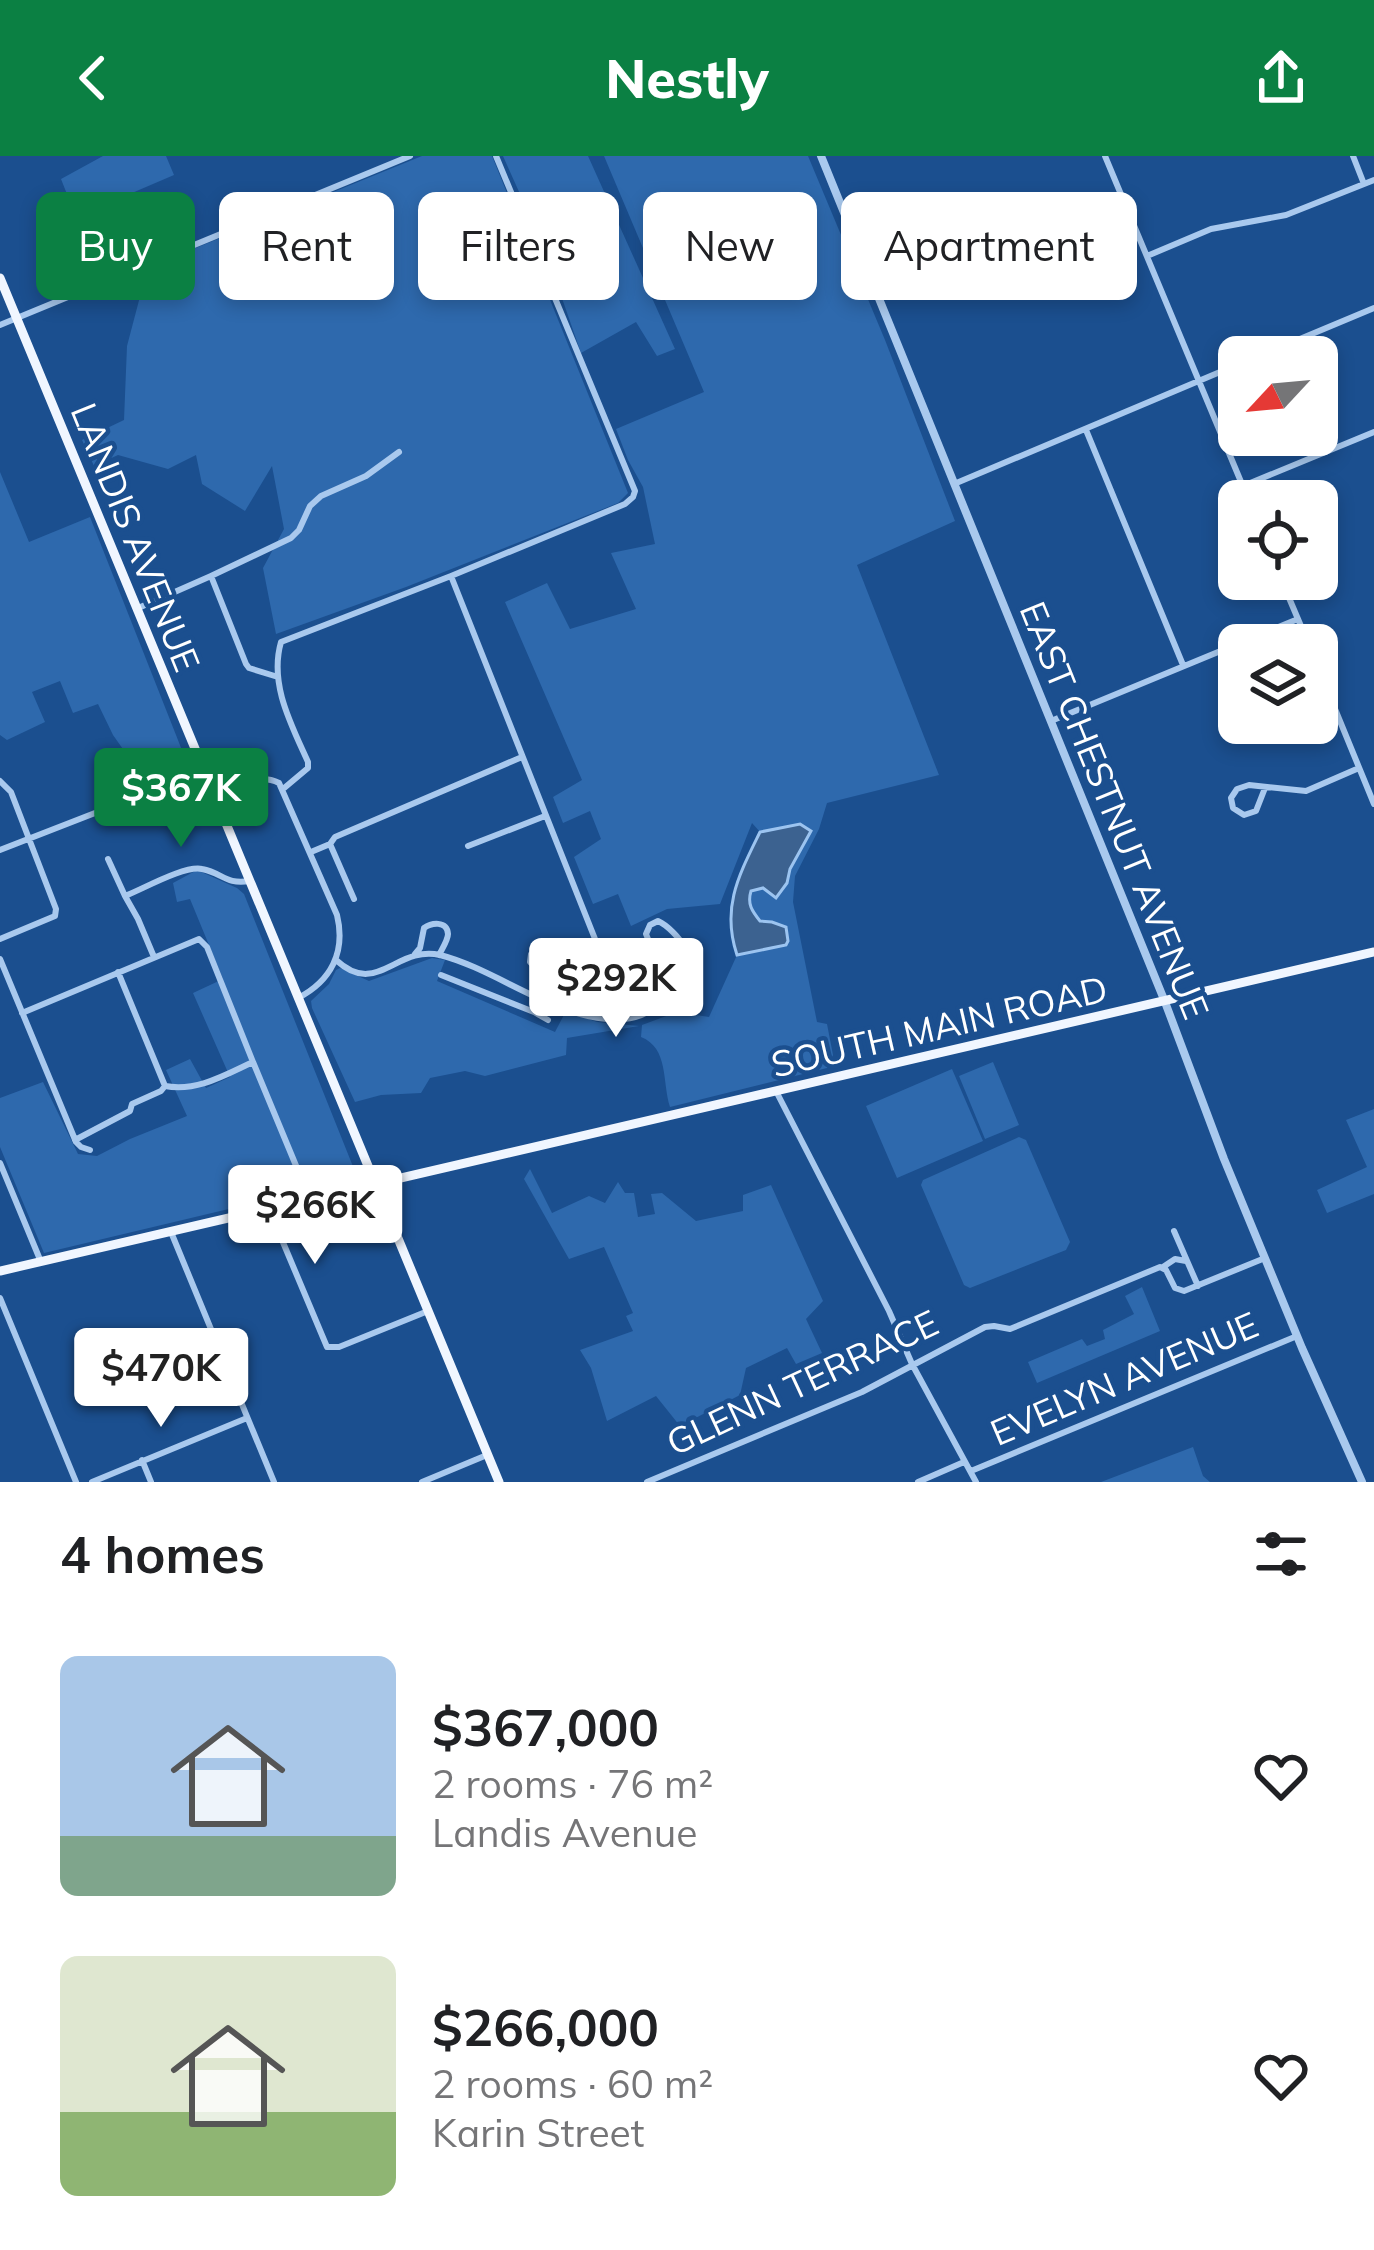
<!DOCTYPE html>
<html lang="en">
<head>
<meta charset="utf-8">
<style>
  :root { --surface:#fff; --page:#f6f6f6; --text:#202124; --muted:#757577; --accent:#0b8043 }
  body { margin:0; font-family:Mulish,sans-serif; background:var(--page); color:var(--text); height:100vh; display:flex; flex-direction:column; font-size:45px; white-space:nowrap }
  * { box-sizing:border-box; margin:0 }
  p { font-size:39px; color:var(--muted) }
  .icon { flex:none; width:66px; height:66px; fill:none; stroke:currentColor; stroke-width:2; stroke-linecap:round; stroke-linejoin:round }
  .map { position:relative; height:1326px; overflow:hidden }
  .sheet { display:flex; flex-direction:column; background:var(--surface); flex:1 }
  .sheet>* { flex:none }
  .banner { position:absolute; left:36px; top:36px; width:1302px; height:108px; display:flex; gap:24px }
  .needle { width:78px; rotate:244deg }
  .controls { position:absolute; left:1218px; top:180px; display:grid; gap:24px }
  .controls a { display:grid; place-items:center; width:120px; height:120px; border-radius:18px; background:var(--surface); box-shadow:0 6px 18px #0003; font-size:60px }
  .price { position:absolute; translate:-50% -102px; padding:0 27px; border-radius:12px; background:#fff; color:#222; font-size:39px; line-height:78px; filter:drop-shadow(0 3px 6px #0008) }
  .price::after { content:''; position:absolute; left:50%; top:72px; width:36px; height:27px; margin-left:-18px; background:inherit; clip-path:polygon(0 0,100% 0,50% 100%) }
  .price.on { background:var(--accent); color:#fff }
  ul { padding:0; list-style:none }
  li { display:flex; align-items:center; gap:36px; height:300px; padding:0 60px }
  li span { display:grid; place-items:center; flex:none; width:336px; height:240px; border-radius:18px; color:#555 }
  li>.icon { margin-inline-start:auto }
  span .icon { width:144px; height:144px; fill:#fffc; stroke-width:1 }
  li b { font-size:51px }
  h2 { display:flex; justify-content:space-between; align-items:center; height:144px; padding:0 60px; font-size:51px }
  .pill { padding:0 42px; border-radius:18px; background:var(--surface); box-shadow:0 6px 18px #0003; font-size:42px; line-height:108px }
  .pill.on { background:var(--accent); color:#fff }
  header { display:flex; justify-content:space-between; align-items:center; height:156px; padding:0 60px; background:var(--accent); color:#fff; font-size:54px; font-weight:800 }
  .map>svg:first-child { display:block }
  .green { fill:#2e69ad }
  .water { fill:#3c6290; stroke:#9cc4f0; stroke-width:3 }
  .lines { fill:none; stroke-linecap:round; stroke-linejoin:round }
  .minor { stroke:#a9c9ee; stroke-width:6 }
  .tertiary { stroke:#a9c9ee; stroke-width:8 }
  .primary { stroke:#f0f6ff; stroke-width:9 }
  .labels { text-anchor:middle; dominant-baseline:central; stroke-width:9; stroke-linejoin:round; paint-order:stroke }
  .street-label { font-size:36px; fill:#fff; stroke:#1b4f8f }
</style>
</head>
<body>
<header><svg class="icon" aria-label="back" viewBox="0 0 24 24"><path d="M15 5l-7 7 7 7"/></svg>Nestly<svg class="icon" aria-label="share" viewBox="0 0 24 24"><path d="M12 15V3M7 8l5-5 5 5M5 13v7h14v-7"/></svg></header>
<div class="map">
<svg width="1374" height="1326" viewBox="0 0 1374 1326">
  <rect width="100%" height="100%" fill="#1b4f8f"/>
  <path class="green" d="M103,0H166L174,19L76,61L61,23Z
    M422,0H492L628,337L618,347L406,431L276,478L263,412L284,373L272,310L245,355L202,328L196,299L168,313L118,299L94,310L82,284L124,264L127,190L142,133L144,113Z
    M503,0H588L675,193L657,200L636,166L581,197L546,96Z
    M604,0H808L885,184L955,365L857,409L939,619L827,647L819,673L795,720L793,746L817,866L827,868L833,899L827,912L670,951C662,926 669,892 641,881L642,869L677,856L709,861L737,799L786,789L772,766L761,765C752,755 747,748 751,735L763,732L769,735L787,727L790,713L811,675L800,668L760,676L752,667L720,748L667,753L631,770L618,738L593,748L574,701L601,683L590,655L563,667L553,641L582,624L505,446L547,427L570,473L636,453L611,397L655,388L643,331L628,304L616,273L704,236Z
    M0,316L29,386L90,361L191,617L149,630L113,579L98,548L73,557L60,525L32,536L45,566L7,584L0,579Z
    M197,714L237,732L244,738L354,1013L349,1022L309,1034L44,1097L0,991V942L43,926L78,998L97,1000L130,983L187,960L166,914L190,903L206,932L230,921L193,837L223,823L190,743L177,746L173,727Z
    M432,802L445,804L437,825L555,876L566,855L597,866L639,870L567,882L566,899L485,920L465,915L430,922L421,937L381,939L355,946L312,852L311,845L329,828L336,814L340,812L369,825Z
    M993,906L1019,969L985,983L959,920Z
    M952,913L983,985L897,1022L866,950Z
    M1374,953V1038L1327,1057L1317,1034L1367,1011L1346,964Z
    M1019,981L1026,984L1070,1086L1066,1094L970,1132L964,1129L921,1029L923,1024Z
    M530,1013L552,1057L589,1040L605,1047L618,1026L625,1037H634L638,1061L655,1058L651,1038L662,1037L696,1065L743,1055V1039L771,1029L823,1145L806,1163L822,1197L796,1208L787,1192L746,1212L740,1239L680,1270L656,1240L607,1265L591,1212L580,1194L633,1175L626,1160L633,1157L604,1091L569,1103L524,1023Z
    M1142,1131L1160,1175L1037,1227L1028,1206L1082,1183L1087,1190L1105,1183L1103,1174L1134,1158L1125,1140Z
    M1193,1291L1203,1320L1210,1326H1101Z"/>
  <path class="water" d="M800,668L811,675L790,713L787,727L776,742L763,732L751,735C747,748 752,755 760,765L772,766L786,771L788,785L786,789L737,799C721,751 739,719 760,676Z"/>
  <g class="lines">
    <path class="minor" d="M1105,0L1249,345
      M1353,0L1364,28
      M1147,100L1211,73L1286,59L1374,24
      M0,169L410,0
      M1257,201L1374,152
      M1086,274L1183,509
      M954,328L1239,208
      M1243,330L1374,276
      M211,420L291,382L299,374L310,350L321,340L366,320L399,296
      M451,420L599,793L601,818L585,859
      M1281,423L1309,489
      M136,453L211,420L246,508L249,512L278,521
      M1317,509L1374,648
      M1051,565L1298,463
      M200,603C227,600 227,618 248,622C260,625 266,620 279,627L337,759C346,796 331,825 298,842
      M0,625L11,636L56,753L55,760L0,783
      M1265,632L1256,655L1244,659L1233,652L1231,642L1237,633L1249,629L1306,635L1359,612
      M283,633L308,612V606C291,568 269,528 281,486L451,420L625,348L633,341L635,335L496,0
      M330,688L335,681L522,601
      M468,690L545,660
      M0,694L131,643L165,647L187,639L194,626L206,621
      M311,696L330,688L354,743
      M108,703L125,740C143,733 185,709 202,713C223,717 225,729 250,725
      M125,740L138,763L154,801
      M415,798L420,792L424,772C431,767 447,764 448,778C448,784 442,793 439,799
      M0,803L76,986L81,991L90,994
      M336,804C377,842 396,789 440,799C499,814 561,868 624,863C657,861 669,835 680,808C682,802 686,797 684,791C680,782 667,769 658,765L650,769L646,778L650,788L657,789L677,784
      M118,816L165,930
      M441,819L534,856
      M536,841L553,806L549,794L540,791L531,798L530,806L545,822
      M539,842L534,856L548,864
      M22,857L199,783L207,791L253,906C225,919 197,936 165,930L161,935L132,948L130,955L75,984
      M253,906L309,1041
      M776,935L889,1155L912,1208L976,1326
      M0,1007L41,1106
      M269,1053L327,1191H339L428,1155
      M1174,1075L1198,1130
      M171,1076L274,1326
      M1163,1111L1175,1103L1186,1105
      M0,1142L76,1326
      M142,1304L151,1326
      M971,1315L1297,1180
      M92,1326L247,1262
      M422,1326L487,1299
      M647,1326L862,1236L985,1171L994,1170L1010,1173L1160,1111L1166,1114L1175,1132L1184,1135L1265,1102
      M918,1326L964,1306"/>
    <path class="tertiary" d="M821,0L1165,846L1224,1003L1302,1192L1362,1326"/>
    <path class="primary" d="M0,122L499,1326
      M0,1115L1374,796"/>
  </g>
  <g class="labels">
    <g class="street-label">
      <text transform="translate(136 381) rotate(68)">LANDIS AVENUE</text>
      <text transform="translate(1115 654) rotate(68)">EAST CHESTNUT AVENUE</text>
      <text transform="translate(939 870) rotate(-13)">SOUTH MAIN ROAD</text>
      <text transform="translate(1124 1222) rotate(-23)">EVELYN AVENUE</text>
      <text transform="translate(802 1226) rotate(-25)">GLENN TERRACE</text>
    </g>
  </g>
</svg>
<div class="controls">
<a><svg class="needle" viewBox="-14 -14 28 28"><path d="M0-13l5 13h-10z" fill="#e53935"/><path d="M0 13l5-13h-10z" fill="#757577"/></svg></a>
<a><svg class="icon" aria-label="locate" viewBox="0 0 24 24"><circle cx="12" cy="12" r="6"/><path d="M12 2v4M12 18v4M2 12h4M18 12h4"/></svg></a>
<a><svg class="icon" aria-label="layers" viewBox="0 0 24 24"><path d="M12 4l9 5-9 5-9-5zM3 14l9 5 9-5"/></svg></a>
</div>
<b class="price on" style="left:181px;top:694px">$367K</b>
<b class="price" style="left:616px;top:884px">$292K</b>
<b class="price" style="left:315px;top:1111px">$266K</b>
<b class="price" style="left:161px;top:1274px">$470K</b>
<div class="banner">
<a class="pill on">Buy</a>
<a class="pill">Rent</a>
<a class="pill">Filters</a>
<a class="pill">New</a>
<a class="pill">Apartment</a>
</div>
</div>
<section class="sheet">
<h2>4 homes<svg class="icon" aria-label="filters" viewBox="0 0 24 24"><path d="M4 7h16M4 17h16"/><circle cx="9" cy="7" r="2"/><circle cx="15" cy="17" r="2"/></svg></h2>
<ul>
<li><span style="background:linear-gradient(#a9c7e8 75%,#7fa58c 0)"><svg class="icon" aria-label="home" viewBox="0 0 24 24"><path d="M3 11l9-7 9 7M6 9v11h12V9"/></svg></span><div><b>$367,000</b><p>2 rooms · 76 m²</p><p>Landis Avenue</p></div><svg class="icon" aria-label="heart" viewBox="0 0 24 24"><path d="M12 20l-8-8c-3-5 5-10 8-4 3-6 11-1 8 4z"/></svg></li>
<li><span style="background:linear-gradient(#dfe7d0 65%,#8fb573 0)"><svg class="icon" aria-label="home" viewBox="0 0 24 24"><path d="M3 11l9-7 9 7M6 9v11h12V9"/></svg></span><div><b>$266,000</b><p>2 rooms · 60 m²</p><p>Karin Street</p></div><svg class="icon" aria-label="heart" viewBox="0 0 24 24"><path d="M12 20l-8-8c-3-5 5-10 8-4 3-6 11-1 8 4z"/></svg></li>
</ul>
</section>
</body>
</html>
